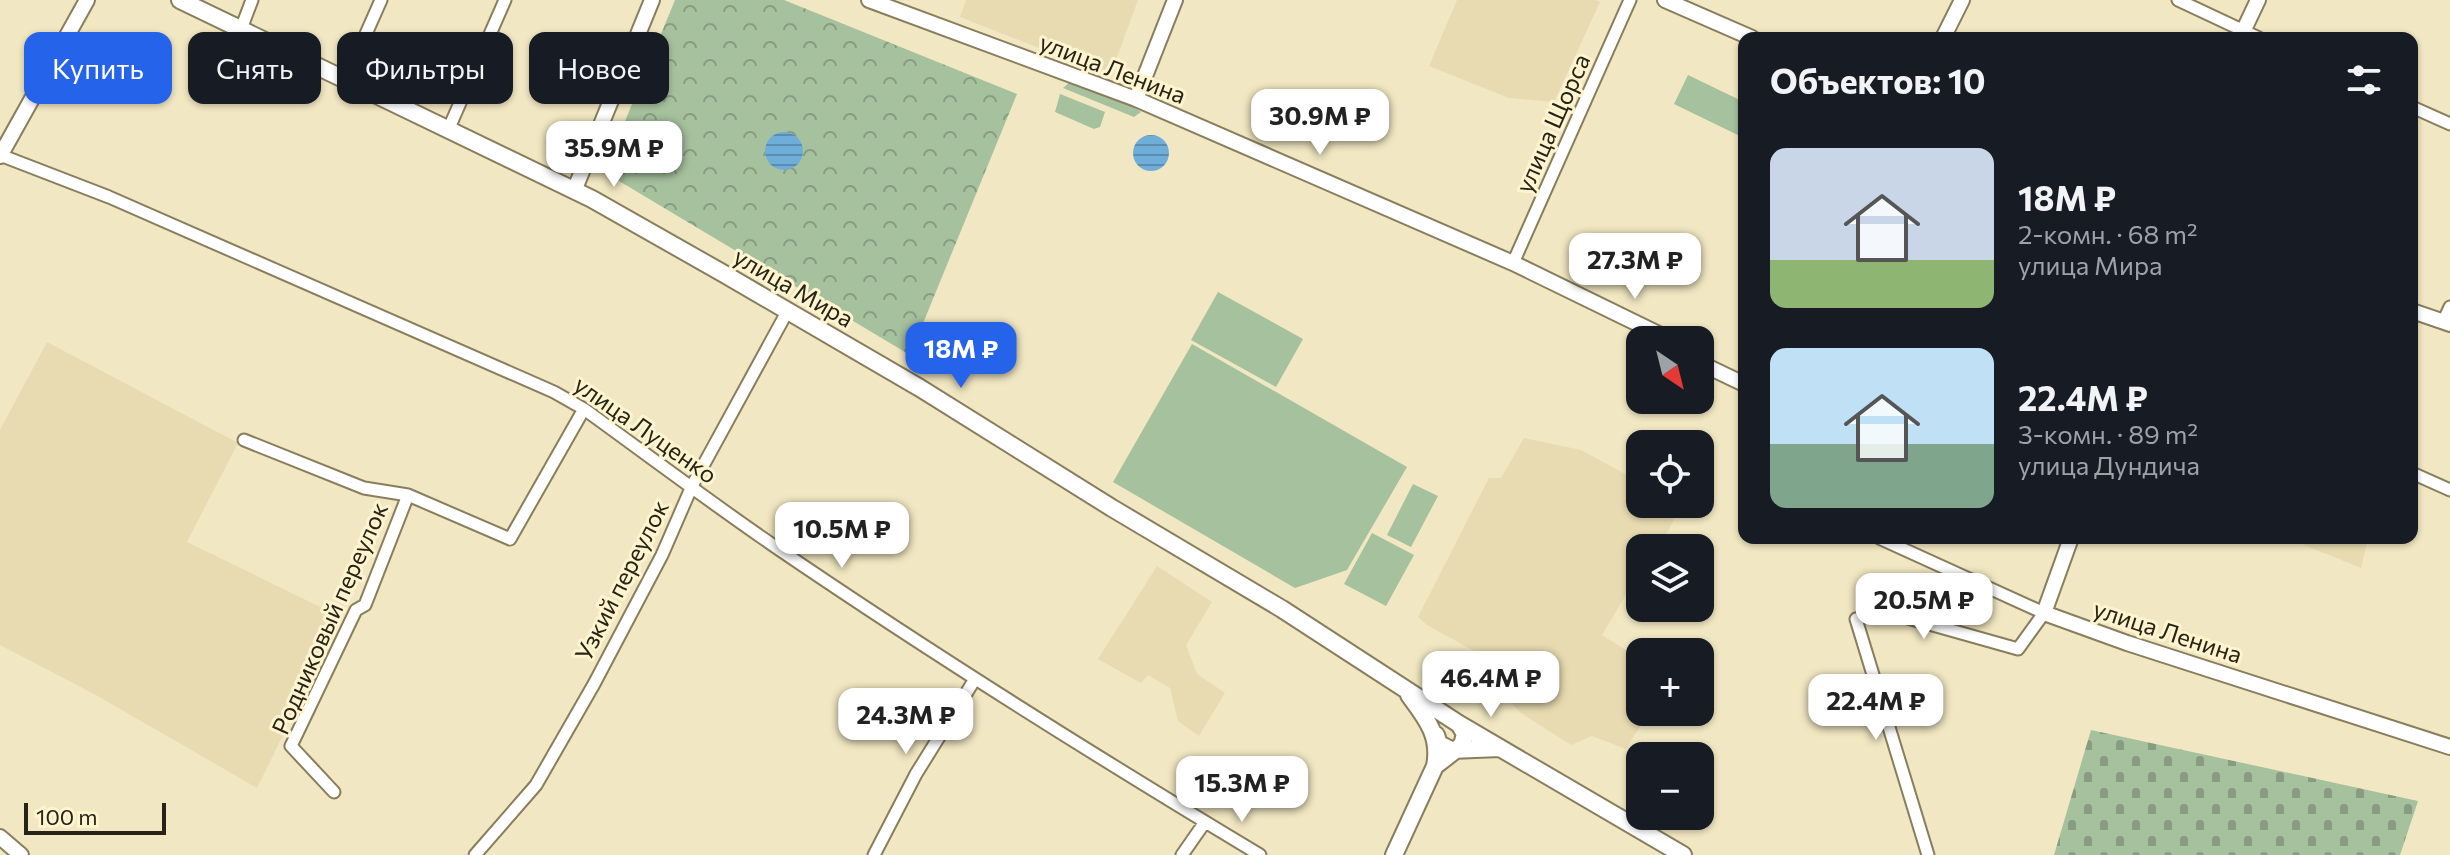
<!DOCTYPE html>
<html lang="ru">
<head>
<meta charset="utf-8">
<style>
  :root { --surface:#171b24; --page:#242831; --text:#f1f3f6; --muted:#9ea1a6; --accent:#2563eb }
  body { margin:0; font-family:Commissioner,sans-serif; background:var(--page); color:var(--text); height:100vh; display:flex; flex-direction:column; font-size:30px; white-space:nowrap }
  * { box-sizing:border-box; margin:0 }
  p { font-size:26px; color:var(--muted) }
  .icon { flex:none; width:44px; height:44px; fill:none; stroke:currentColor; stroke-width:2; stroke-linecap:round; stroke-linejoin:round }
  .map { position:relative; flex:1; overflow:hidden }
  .panel { position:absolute; left:1738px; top:32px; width:680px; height:512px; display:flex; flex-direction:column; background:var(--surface); border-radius:16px; box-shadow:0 2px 6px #0004 }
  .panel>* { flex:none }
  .top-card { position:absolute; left:24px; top:32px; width:760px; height:72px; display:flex; gap:16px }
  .needle { width:52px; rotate:145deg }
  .fabs { position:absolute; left:1626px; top:326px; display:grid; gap:16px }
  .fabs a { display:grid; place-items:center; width:88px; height:88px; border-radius:16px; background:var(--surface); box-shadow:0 2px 6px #0004; font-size:40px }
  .scale { position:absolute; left:24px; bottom:20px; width:142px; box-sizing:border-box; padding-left:8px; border:4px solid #272316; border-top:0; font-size:22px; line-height:28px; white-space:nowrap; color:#272316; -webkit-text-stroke:6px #fef4cf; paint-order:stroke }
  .price { position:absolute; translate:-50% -68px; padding:0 18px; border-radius:16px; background:#fff; color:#222; font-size:26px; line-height:52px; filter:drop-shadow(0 2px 4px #0008) }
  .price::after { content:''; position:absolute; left:50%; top:48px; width:24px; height:18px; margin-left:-12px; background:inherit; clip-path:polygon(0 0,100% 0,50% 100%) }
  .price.active { background:var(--accent); color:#fff }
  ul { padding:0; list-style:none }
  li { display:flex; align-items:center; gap:24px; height:200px; padding:0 32px }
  li span { display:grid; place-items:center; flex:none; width:224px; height:160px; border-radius:16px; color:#555 }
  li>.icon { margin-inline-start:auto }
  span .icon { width:96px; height:96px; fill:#fffc; stroke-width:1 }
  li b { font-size:34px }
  h2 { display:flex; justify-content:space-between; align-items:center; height:96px; padding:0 32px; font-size:34px }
  .chip { padding:0 28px; border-radius:16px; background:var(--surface); box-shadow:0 2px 6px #0004; font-size:28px; line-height:72px }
  .chip.active { background:var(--accent); color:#fff }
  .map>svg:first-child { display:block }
  .built { fill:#e8dbb1 }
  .green { fill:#a6c19e }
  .cemetery { fill:url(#cemetery-stones) }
  .park { fill:url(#park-crowns) }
  .water { fill:url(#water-rules) }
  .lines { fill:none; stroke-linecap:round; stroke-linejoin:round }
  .minor-casing { stroke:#887e5d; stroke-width:15 }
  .tertiary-casing { stroke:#887e5d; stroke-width:18 }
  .secondary-casing { stroke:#887e5d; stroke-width:20 }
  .minor { stroke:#fff; stroke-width:11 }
  .tertiary { stroke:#fff; stroke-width:14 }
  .secondary { stroke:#fff; stroke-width:16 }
  .labels { text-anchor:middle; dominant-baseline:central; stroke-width:6; stroke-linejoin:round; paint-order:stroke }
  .street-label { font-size:24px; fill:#272316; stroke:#fef4cf }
</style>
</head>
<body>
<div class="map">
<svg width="2450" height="855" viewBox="0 0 2450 855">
  <defs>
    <pattern id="cemetery-stones" width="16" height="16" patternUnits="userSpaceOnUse" patternTransform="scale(2)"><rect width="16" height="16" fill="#a6c19e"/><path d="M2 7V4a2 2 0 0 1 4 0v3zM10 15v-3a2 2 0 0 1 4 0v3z" fill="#879c80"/></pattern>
    <pattern id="park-crowns" width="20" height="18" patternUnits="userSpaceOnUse" patternTransform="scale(2)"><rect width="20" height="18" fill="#a6c19e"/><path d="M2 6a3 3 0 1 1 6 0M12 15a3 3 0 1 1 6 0" fill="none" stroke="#879c80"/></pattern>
    <pattern id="water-rules" width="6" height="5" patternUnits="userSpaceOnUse" patternTransform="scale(2)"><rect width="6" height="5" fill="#70aeda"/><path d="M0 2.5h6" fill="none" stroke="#5c8db0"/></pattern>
  </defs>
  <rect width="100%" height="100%" fill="#f1e7c2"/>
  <path class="built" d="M966,0H1138L1110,76L960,17Z
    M1457,0H1596L1600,2L1554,102L1509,98L1429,66Z
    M47,342L238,443L187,542L341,617L257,788L96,695L0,645V430Z
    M1524,438L1581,450L1640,482V504L1680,505L1669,530L1654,548H1640V571L1602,635L1640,659V712H1649L1626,749L1592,736L1571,745L1521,713L1511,703L1472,680L1485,657L1427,625L1418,617L1489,478H1501Z
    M2287,538H2368L2361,568Z
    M1157,566L1212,602L1186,645L1197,674L1225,693L1199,736L1178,721L1170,688L1148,675L1141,683L1098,659Z"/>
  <path class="green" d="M1688,75L1744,102V138L1674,104Z
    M1071,81L1119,98L1141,112L1134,117L1063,88Z
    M1060,94L1105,112L1100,127L1094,129L1055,112Z
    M1218,292L1303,339L1276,387L1191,340Z
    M1192,344L1407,467L1347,570L1295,588L1113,482Z
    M1413,484L1438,496L1411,547L1387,535Z
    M1372,533L1414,555L1386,606L1344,584Z"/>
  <path class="cemetery" d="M2091,730L2418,801L2400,855H2054Z"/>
  <path class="park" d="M675,0H784L1017,94L910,355L604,172Z"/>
  <path class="water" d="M765 151a19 19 0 1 1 38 0a19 19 0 1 1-38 0Z
    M1133 153a18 18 0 1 1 36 0a18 18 0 1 1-36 0Z"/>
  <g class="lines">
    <defs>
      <path id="minor" d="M2178,0L2259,38
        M241,29L252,0
        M346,79L381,0
        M2412,107L2450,124
        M449,128L505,0
        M0,155L109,197L554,392L584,409C649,456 714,505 780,550C937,657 1097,757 1260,855
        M1513,263L1630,0
        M2443,322L2450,307
        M244,440L364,488L408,495
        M2412,473L2450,490
        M1879,538L2044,613L2018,649L1883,611L1856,619L1928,855
        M334,792L291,746L356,610L365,605L408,495L510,539L584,409
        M475,855L536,785L594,684L662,555L692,486L787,312
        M874,855L916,774L975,679
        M1182,855L1205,822"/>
      <path id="tertiary" d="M869,0L1136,99L1513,263L1671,340
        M1665,0L1752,38
        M1943,38L1962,0
        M2240,38L2258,0
        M1136,99L1175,0
        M0,156L87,0
        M574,191L652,0
        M2412,311L2450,324
        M1700,363L1744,384
        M2071,538L2044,613L2127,643L2450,747
        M0,837L21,855"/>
      <path id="secondary" d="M180,0L592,199L726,275L920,388L1112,508L1282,609L1459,724L1683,855
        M1436,735L1439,744L1451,750L1500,748
        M1435,766L1462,745L1465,734L1459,724
        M1394,855L1435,766C1441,736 1426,718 1409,695"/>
    </defs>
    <use href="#minor" class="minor-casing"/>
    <use href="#tertiary" class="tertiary-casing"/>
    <use href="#secondary" class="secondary-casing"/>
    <use href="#minor" class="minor"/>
    <use href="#tertiary" class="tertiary"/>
    <use href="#secondary" class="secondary"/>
  </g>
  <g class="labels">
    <g class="street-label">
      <text transform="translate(1113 68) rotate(21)">улица Ленина</text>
      <text transform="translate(1552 123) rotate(-66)">улица Щорса</text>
      <text transform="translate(794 287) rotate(30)">улица Мира</text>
      <text transform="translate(646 429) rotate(35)">улица Луценко</text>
      <text transform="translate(621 580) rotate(-63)">Узкий переулок</text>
      <text transform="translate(329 618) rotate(-66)">Родниковый переулок</text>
      <text transform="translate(2168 631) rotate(18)">улица Ленина</text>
    </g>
  </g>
</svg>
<div class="fabs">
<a><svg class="needle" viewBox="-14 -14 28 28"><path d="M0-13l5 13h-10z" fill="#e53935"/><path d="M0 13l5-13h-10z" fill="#9ea1a6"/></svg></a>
<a><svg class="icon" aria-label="locate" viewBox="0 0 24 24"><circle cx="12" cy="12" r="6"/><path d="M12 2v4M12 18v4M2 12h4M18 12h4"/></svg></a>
<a><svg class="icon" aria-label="layers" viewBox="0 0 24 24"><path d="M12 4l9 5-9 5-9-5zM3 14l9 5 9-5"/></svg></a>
<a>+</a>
<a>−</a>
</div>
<div class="scale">100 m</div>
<b class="price" style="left:1320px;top:157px">30.9M ₽</b>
<b class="price" style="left:614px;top:189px">35.9M ₽</b>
<b class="price" style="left:1635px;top:301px">27.3M ₽</b>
<b class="price active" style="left:961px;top:390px">18M ₽</b>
<b class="price" style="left:842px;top:570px">10.5M ₽</b>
<b class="price" style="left:1924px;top:641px">20.5M ₽</b>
<b class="price" style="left:1491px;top:719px">46.4M ₽</b>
<b class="price" style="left:1876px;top:742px">22.4M ₽</b>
<b class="price" style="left:906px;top:756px">24.3M ₽</b>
<b class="price" style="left:1242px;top:824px">15.3M ₽</b>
<div class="top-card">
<a class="chip active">Купить</a>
<a class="chip">Снять</a>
<a class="chip">Фильтры</a>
<a class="chip">Новое</a>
</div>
<section class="panel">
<h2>Объектов: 10<svg class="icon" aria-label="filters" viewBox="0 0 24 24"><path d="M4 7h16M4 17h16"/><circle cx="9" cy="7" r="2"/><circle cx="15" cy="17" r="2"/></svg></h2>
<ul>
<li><span style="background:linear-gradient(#c9d6e8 70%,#8fb573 0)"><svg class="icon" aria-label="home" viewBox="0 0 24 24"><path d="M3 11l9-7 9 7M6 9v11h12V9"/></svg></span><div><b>18M ₽</b><p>2-комн. · 68 m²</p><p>улица Мира</p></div></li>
<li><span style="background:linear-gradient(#bfe0f5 60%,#7fa58c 0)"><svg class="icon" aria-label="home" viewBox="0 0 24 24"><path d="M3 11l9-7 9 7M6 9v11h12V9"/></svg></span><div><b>22.4M ₽</b><p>3-комн. · 89 m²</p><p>улица Дундича</p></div></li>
</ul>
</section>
</div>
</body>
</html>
